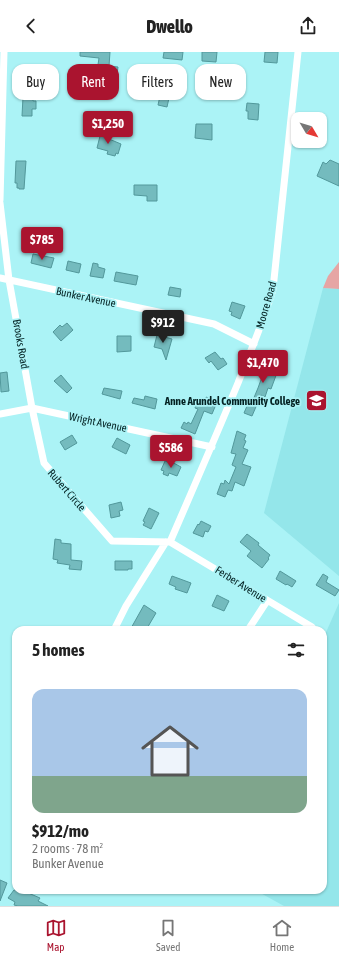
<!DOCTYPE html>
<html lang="en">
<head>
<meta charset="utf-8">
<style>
  :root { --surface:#fff; --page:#f6f6f6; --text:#222; --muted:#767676; --line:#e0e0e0; --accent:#aa142f }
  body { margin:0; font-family:"Asap Condensed",sans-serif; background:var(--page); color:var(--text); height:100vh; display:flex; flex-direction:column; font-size:15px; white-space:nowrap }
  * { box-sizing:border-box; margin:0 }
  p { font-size:13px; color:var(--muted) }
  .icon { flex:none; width:22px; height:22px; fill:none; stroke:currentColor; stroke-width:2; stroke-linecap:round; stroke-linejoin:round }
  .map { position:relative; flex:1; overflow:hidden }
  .sheet { position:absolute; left:12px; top:574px; width:315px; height:268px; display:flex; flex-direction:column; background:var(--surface); border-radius:12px; box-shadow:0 1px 3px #0004 }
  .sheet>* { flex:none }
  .guide { position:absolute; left:12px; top:12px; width:315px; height:36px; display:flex; gap:8px }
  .needle { width:26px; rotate:128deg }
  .buttons { position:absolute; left:291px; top:60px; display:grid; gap:8px }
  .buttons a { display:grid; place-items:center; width:36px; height:36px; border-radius:8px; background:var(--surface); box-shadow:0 1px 3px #0004; font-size:20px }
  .price { position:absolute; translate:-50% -34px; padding:0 9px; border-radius:4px; background:var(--accent); color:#fff; font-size:13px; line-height:26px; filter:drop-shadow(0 1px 2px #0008) }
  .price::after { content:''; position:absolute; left:50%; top:24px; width:12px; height:9px; margin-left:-6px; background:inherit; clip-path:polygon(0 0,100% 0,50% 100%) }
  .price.on { background:#222; color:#fff }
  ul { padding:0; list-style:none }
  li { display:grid; align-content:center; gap:8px; height:212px; padding:0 20px }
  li+li { border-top:1px solid var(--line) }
  li span { display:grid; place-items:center; height:124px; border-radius:12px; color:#555 }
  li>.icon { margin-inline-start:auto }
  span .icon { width:72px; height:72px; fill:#fffc; stroke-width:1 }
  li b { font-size:17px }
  h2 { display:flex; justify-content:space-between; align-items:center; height:48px; padding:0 20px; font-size:17px }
  .tag { padding:0 14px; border-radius:12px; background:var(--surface); box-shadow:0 1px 3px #0004; font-size:14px; line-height:36px }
  .tag.on { background:var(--accent); color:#fff }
  header { display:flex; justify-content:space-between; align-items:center; height:52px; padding:0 20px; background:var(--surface); font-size:18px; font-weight:800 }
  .tab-bar { display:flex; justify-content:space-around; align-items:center; height:56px; border-top:1px solid var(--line); background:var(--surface); font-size:11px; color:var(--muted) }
  .tab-bar a { display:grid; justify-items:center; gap:2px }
  .tab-bar .on { color:var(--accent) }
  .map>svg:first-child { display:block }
  .built { fill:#94e6ea }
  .green { fill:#e6a5a4 }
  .building { fill:#74bbbe; stroke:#52989b }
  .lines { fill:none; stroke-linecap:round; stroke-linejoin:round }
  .minor { stroke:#fff; stroke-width:7 }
  .labels { text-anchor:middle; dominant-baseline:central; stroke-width:3.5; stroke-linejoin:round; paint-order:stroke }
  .street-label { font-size:11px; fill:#032122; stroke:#abf3f6 }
  .poi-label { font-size:11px; font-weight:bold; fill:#032122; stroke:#abf3f6; text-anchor:end }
</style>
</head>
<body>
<header><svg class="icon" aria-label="back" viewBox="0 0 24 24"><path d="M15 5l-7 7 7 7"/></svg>Dwello<svg class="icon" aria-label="share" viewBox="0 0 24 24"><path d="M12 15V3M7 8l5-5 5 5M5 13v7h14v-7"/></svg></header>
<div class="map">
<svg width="339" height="854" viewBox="0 0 339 854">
  <rect width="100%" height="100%" fill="#abf3f6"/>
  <path class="built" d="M323,236L339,237V524L264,461Z
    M339,551V854H284L255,838H323V587Z"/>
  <path class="green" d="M339,210V237L323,236L328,224Z"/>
  <path class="building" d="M80,0H110L109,14L118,15L116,29L96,26L99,6L80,4Z
    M164,0H183L182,8L163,6Z
    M202,0H217L216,10L202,9Z
    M265,0H278L277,11L264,10Z
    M160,44L169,46L167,55L158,53Z
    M23,45H33V49H36V57H32V64H22Z
    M247,51L259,52L258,68L248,67V59H246Z
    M196,72H212V88L195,86Z
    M101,80L110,82L109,87L121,92L118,102L116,101L115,104L107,102L108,99L97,96Z
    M330,108L339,112V134L317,124L323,110L326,112Z
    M16,109H26L24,137H19V136H17V131H15Z
    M134,133H157V149H147V144L134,143Z
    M33,202L54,206L51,216L31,211Z
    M68,209L81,212L79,221L66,218Z
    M93,211L98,212V215L105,217L103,226L90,224Z
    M116,220L138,224L136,233L114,229Z
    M170,235L181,237L180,245L168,243Z
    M232,250L245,254L240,267L231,263L232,260L229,259Z
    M67,271L73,278L61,289L53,280L60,273L62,275Z
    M157,283L172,287L166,308L162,297L154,295Z
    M117,284H131V299L117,300Z
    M215,300L221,307L223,306L227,312L218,318L211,309L209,311L205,306Z
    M266,301L273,304L269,314L278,318L271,337L268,336L265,345L261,343L252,364L244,361L250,347L253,348L258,336L266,314L261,313Z
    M7,320L9,339L1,340L0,321Z
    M61,323L72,336L67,341L54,329Z
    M104,336L122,339L120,347L102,342Z
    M145,344L157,347L155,357L132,351L134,346L144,348Z
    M206,345L217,350L212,362L204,359L195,382L181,376L184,370L187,372L188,370L191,372L198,357L195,356L198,348L204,351Z
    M237,379L246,383L244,388L246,389L243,396L248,398L242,412L251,415L244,434L235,430L232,439L228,438L225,445L217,442L221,431L224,432L225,428L229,432L236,415L232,413L236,402L231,401Z
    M72,383L77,391L65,398L60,390Z
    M117,386L130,393L126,402L112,395Z
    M168,408L181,415L177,424L169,421L168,424L163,422L164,419L161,418L165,409L168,410Z
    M121,450L123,458L119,459L120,464L111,466L109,453Z
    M149,456L159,461L151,477L143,473L145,470L143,469Z
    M201,469L211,474L208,480L205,479L203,485L193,481L198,472L199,473Z
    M247,482L259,491L258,493L270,503L268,506L269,507L262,516L247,504L251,499L240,490Z
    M55,487L61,488V491L71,492V508L82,509L81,518L69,517L70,513L57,511L58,508L53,507Z
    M115,509H132V517H128V518H115Z
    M280,519L296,529L292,535L287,532L286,533L276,527Z
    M323,522L328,525L326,530L339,538L335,544L316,533Z
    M172,524L191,531L187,541L175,537L176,535L169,532Z
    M217,543L229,549L224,559L212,554Z
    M144,553L156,561L146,578H130Z
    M0,828L7,831L0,849Z
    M14,838H21L26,840L40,846L38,849L48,854H18L14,853L15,850L8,846Z"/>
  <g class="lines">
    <path class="minor" d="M0,148L4,0
      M0,151L9,228L32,356L44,411L112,489L170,490L312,575
      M0,226L214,272L254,292
      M0,362L32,356L212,395
      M170,490C193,437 216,384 238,331C250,300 264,269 273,237L298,0
      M114,578L126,554L166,490
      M248,578L267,549"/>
  </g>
  <defs>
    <symbol id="university-square" viewBox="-11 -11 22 22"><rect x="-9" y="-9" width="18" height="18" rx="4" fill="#aa142f" stroke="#abf3f6"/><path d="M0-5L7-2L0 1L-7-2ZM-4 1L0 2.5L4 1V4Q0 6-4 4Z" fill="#fff"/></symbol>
  </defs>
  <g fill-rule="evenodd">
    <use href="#university-square" x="304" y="336" width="25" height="25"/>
  </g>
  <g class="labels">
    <g class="street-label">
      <text transform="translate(86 245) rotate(12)">Bunker Avenue</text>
      <text transform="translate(266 253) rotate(-74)">Moore Road</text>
      <text transform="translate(21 292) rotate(80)">Brooks Road</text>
      <text transform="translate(98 370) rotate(12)">Wright Avenue</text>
      <text transform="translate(67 438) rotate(49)">Rubert Circle</text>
      <text transform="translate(241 532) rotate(32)">Ferber Avenue</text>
    </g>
    <g class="poi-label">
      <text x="300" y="349">Anne Arundel Community College</text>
    </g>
  </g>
</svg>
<div class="buttons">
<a><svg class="needle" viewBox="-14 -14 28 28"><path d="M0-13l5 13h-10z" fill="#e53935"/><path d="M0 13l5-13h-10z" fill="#767676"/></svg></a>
</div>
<b class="price" style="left:108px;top:93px">$1,250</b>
<b class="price" style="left:42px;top:209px">$785</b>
<b class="price on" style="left:163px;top:292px">$912</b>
<b class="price" style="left:263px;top:332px">$1,470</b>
<b class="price" style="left:171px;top:417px">$586</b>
<div class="guide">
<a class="tag">Buy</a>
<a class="tag on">Rent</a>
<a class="tag">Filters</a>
<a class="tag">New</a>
</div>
<section class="sheet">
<h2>5 homes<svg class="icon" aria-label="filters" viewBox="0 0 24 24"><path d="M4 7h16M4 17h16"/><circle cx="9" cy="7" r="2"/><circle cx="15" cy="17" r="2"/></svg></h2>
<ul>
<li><span style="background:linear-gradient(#a9c7e8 70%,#7fa58c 0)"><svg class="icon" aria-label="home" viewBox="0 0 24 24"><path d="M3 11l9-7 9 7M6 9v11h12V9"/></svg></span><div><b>$912/mo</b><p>2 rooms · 78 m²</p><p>Bunker Avenue</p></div></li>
</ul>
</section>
</div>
<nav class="tab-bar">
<a class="on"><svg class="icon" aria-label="map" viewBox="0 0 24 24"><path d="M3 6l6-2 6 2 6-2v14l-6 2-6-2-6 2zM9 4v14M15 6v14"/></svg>Map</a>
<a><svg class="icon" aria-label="saved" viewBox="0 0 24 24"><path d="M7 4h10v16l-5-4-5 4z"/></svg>Saved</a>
<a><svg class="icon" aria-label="home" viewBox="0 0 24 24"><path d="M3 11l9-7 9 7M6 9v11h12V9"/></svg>Home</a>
</nav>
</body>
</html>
